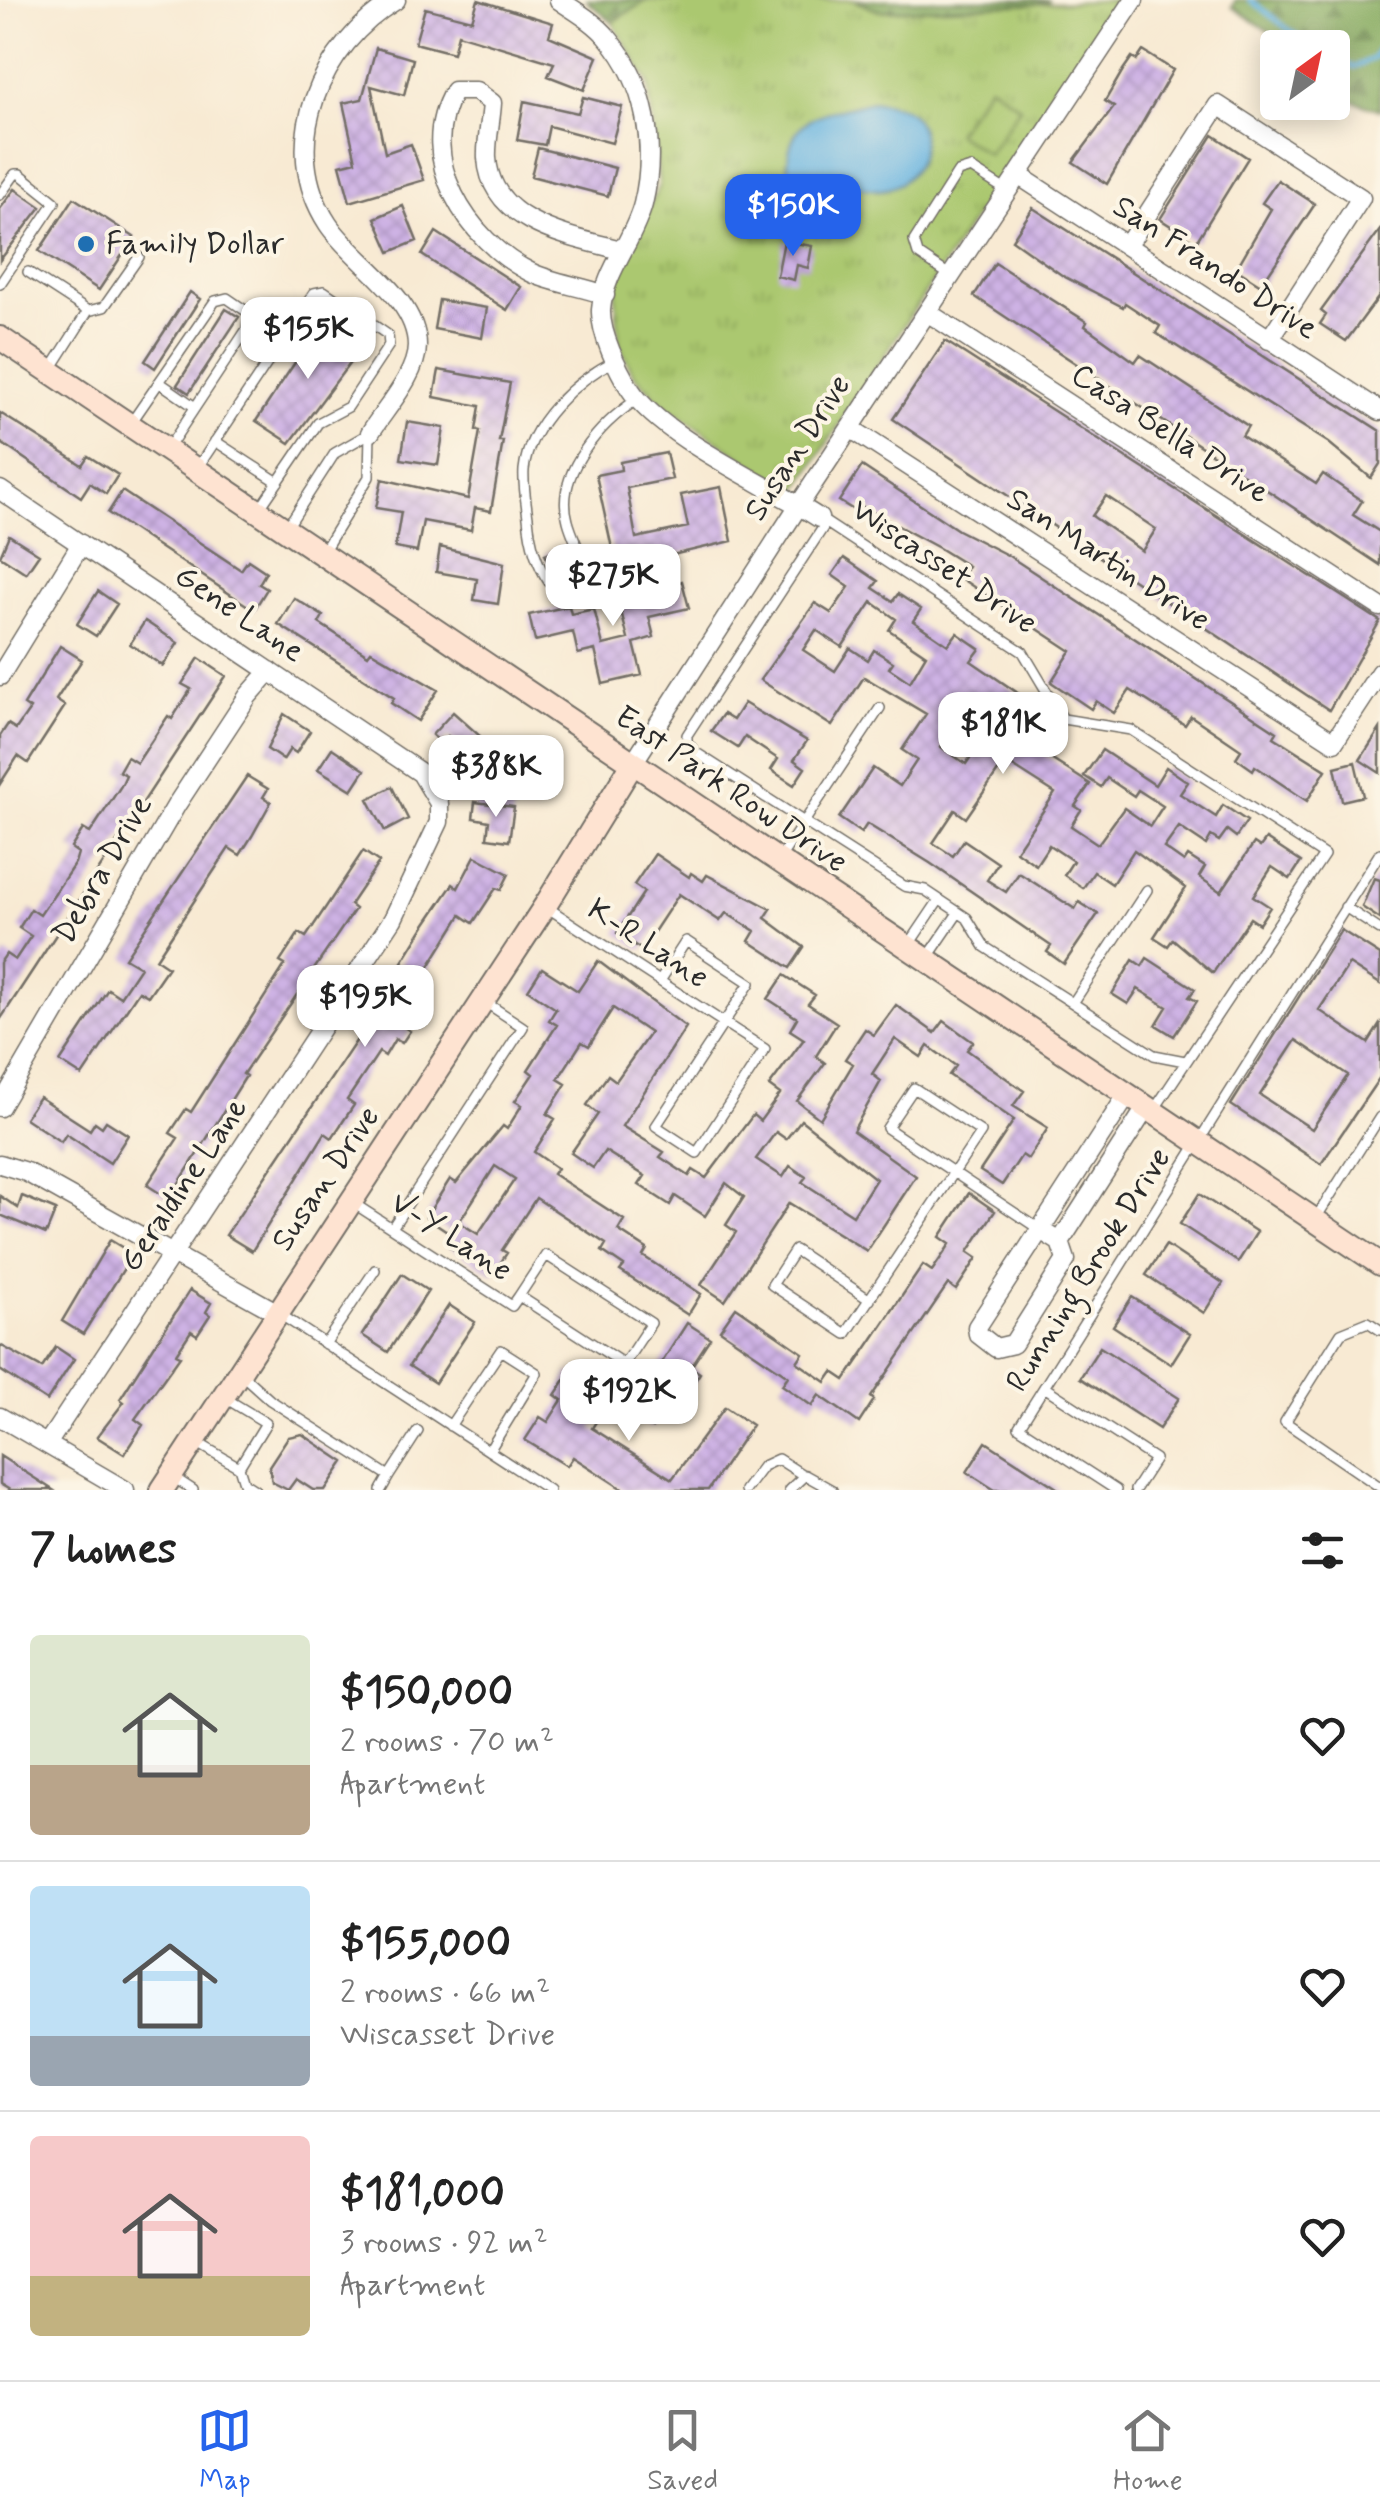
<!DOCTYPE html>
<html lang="en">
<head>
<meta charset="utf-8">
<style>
  :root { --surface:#fff; --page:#f2f2f2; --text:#222; --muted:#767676; --line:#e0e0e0; --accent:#2563eb }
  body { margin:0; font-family:Mynerve,sans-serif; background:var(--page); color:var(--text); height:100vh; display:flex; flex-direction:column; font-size:38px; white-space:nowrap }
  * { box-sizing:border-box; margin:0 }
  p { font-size:32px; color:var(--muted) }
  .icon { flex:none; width:55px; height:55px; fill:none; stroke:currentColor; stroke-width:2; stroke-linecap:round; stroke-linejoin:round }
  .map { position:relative; height:1490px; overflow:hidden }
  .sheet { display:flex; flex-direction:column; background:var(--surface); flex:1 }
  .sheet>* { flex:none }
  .needle { width:65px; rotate:33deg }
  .fabs { position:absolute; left:1260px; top:30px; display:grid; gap:20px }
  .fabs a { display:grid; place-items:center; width:90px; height:90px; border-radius:10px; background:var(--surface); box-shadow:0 5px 25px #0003; font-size:50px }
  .price { position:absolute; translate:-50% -85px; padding:0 22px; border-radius:20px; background:#fff; color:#222; font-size:32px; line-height:65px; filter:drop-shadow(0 2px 5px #0008) }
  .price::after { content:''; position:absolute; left:50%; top:60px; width:30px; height:22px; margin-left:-15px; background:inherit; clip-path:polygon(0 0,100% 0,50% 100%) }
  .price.active { background:var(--accent); color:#fff }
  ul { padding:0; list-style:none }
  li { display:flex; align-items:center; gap:30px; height:250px; padding:0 30px }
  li+li { border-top:2px solid var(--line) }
  li span { display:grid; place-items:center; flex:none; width:280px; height:200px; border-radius:10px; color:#555 }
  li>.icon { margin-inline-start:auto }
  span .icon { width:120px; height:120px; fill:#fffc; stroke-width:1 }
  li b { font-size:42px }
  h2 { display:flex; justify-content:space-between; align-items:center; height:120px; padding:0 30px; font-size:42px }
  .menu { display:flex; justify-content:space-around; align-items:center; height:140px; border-top:2px solid var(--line); background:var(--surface); font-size:28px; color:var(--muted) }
  .menu a { display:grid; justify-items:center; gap:5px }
  .menu .active { color:var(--accent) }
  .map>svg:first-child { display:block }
  .grass { fill:url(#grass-tufts); stroke:#6b7a4d; stroke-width:2.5 }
  .forest { fill:url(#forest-firs); stroke:#5a6c46; stroke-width:2.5 }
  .pitch { fill:#abc86f; stroke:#6b7a4d; stroke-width:2.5 }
  .water { fill:#66b3e0; stroke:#486f86; stroke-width:2.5 }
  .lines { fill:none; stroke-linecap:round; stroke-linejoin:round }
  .stream { stroke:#66b3e0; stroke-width:5 }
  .building { fill:url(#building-cross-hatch); fill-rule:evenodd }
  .lane-casing { stroke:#736e66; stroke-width:12 }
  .street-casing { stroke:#736e66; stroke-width:21 }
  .secondary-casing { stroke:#736e66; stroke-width:26 }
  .lane { stroke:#fff; stroke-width:9 }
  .street { stroke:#fff; stroke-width:18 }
  .secondary { stroke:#fee3d1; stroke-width:22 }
  .poi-dot { fill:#1f6fb2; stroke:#fcf5e5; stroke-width:4 }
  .labels { text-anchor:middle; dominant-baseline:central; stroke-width:8; stroke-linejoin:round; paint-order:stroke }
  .poi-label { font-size:32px; fill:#2b2b2b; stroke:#fcf5e5; text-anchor:start }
  .street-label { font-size:32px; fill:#2b2b2b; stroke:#fcf5e5 }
</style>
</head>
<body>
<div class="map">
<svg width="1380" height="1490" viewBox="0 0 1380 1490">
  <defs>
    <pattern id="grass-tufts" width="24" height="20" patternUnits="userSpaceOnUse" patternTransform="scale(2.5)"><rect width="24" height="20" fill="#abc86f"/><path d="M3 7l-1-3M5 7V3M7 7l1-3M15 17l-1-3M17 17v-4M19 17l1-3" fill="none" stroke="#93ac60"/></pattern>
    <pattern id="forest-firs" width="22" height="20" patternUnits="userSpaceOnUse" patternTransform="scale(2.5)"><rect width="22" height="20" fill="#88ac62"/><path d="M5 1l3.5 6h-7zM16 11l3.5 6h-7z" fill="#6f8c51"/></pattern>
    <pattern id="building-cross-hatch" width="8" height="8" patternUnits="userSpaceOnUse" patternTransform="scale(2.5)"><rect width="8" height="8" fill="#ceb2e4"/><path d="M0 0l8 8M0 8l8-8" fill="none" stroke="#b199c4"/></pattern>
  </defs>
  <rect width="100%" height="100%" fill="#fcf5e5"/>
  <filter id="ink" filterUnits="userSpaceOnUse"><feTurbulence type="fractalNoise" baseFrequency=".01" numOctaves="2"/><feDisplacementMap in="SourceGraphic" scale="20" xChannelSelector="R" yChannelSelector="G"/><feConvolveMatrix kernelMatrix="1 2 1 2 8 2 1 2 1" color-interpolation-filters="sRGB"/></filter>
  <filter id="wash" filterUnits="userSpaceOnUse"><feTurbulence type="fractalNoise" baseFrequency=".0048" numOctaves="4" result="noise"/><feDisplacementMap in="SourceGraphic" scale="40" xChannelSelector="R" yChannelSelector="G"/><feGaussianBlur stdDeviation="2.25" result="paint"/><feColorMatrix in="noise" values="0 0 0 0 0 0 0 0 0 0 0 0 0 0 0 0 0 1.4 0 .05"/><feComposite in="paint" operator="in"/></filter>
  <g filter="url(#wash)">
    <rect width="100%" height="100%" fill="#f8ead3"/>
    <path class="grass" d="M647,0H854L880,11L1116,0L795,493L665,406L633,374L619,344L614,274L659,187L648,82L612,22Z"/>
    <path class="forest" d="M586,0H647L612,22Z
      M854,0H1050L1037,4L879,11Z
      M1235,0H1380V110L1333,94L1332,48L1280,47L1270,32L1232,7Z"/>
    <path class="pitch" d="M989,85L1020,107L988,154L956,133Z"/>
    <path class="water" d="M872,101C881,103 895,104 903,108C940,129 920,186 881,190C873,191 800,176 788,174C785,112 823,115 872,101Z"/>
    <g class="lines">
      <path class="stream" d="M1250,0L1313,48
        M1332,60L1354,67L1374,58L1380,47"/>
    </g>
    <g id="blocks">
      <path class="building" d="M478,0L553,23L549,36L598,57L584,90L548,76L554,63L458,34L453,53L415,43L425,8L472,20Z
        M376,48L413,59L404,95L371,86L385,153L411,144L424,180L350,202L340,165L356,161L343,103L362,99Z
        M1143,51L1173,70L1107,184L1073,162L1114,107L1105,101L1123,70L1132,57L1137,60Z
        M583,97L622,107L612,143L549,126L545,145L517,140L524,101L578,113Z
        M1213,135L1248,158L1196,242L1160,219Z
        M538,148L615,168L608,196L531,176Z
        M1278,180L1315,204L1261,285L1236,269L1271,209L1262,203Z
        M15,189L41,207L0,260V209Z
        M74,198L134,237L99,290L39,251Z
        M403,206L417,241L390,252L375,218Z
        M1033,208L1380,431V464L1371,478L1329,443L1156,333L1160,326L1125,303L1123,307L1063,276L1012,240Z
        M1380,230V295L1346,341L1320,324L1326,315L1321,311Z
        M436,232L521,287L507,310L422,255Z
        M784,241L812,246L808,268L797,265L794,280L777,276Z
        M995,263L1087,322L1085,326L1135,362L1140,355L1248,426L1242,436L1271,455L1316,484L1323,474L1362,501L1353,515L1380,532V565L974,296Z
        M190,292L200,299L155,368L145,361Z
        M439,300L487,308L482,338L434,329Z
        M226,309L239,317L189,393L177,385Z
        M322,322L361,348L290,443L256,421Z
        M945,341L1380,621L1329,710L893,419ZM1106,496L1156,529L1142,551L1092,516Z
        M439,370L510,383L499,441H503L491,511L475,508L471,530L423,521L417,552L395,548L401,512L376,508L382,479L468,499L480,431L476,430L480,406L434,397Z
        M0,413L82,465L88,456L118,475L106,494L90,483L81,497L0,442Z
        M407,422L444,428L438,465L401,459Z
        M666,453L672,479L627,488L636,538L688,527L681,495L721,487L732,541L638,563L637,558L615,562L596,475L621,470L620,462Z
        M862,466L958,530L1009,556L1277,732L1274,737L1326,770L1307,801L1255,766L1253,770L1236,758L1241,750L1191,716L1185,725L1130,690L1114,713L1096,701L1091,709L1051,682L1071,651L960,578L968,566L939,548L861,506L857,512L839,501Z
        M122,491L241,570L248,560L266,572L259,584L267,589L254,610L108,513Z
        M9,535L39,554L26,573L0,556Z
        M568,545L574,559L551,569L545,554Z
        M440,547L504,563L498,604L474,600L477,579L436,572Z
        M844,558L878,581L873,588L893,601L898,594L921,609L913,621L948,645L957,633L980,649L971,661L1031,702L1010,733L1090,784L1075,806L1081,810L1071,826L1098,844L1124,808L1150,826L1163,806L1138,790L1134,796L1107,778L1101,787L1084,776L1102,750L1155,785L1166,767L1188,782L1180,794L1216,817L1223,805L1247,821L1236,837L1227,830L1219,841L1211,836L1206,845L1179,827L1164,848L1184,862L1188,856L1205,867L1199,877L1221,892L1254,843L1260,847L1266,839L1301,862L1290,879L1272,867L1253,896L1270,907L1259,924L1250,918L1213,973L1173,939L1168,946L1154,937L1186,888L1134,850L1112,884L1094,872L1083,888L1064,875L1073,861L1049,845L1036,865L1016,851L1055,793L1005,761L966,818L955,810L933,843L953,856L964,840L998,863L987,880L1006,892L1019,873L1075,909L1079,902L1098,914L1064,964L1047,952L1051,946L930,863L867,824L861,833L839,818L873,768L900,786L917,760L902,750L926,714L864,677L832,726L760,680L815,603L831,613L849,587L832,575ZM872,602L896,619L889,630L926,655L910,682L889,668L893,662L874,650L868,660L850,648L835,671L803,650L816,630L842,647ZM974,697L1005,718L985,747L980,743L966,764L941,747Z
        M682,581L689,608L649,617L654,637L634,643L642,675L603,684L595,650L578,654L573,632L535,641L529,615L569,606L571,614L594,609L603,645L628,639L619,603L643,597L642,591Z
        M98,591L117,604L96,636L77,624Z
        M294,598L323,616L319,623L368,655L371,651L438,690L418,721L391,703L394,698L278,624Z
        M145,621L178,643L163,666L130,644Z
        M60,646L82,660L56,700L65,706L28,763L18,756L0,784V736L8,724L16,729L30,709L24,705Z
        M199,658L226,676L0,1020V963L6,954L15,960L31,936L19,928L31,909L40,915L75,863L78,853L71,848L83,829L90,833L121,786L126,775L119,771L127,757L137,763L168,716L172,719L191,689L182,684Z
        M744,703L807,741L794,760L805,768L794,785L771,770L778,759L745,737L738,748L711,731L723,714L733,720Z
        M453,712L481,737L467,752L448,736L442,744L432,735Z
        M284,714L310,731L296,753L290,749L283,760L267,749Z
        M1380,729V773L1360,760Z
        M332,748L365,770L352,790L318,769Z
        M488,756L503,788L475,797L464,764Z
        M1355,762L1363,796L1342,801L1335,767Z
        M247,776L268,789L263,797L271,802L252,836L240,855L229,848L156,959L168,967L148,996L139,991L82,1076L60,1062L108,989L120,997L140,967L125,958Z
        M392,787L408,819L385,831L368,799Z
        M475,802L514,807L509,841L487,838L489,821L473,818Z
        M363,851L379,862L350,905L355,909L243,1074L246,1076L169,1199L147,1185L178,1138L170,1133L186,1109L191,1112L230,1051L285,965L280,962L299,933L306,937Z
        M655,854L689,877L691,873L703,881L707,875L771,909L765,918L804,947L790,968L749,941L755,931L726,913L720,921L679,894L642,950L617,933L644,892L634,885Z
        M475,856L509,874L501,890L496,888L473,923L461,915L395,1021L410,1031L402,1043L395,1039L385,1056L379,1052L347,1100L354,1105L332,1138L325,1133L252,1251L226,1235L385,998L381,996L425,925L453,884L458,888Z
        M1374,878L1380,880V919L1362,907Z
        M1341,930L1380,955V984L1349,964L1319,1010L1368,1043L1380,1024V1077L1321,1164L1231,1105ZM1296,1040L1348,1075L1312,1129L1260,1095Z
        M1147,958L1195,989L1189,997L1197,1001L1174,1036L1156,1025L1167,1007L1138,989L1128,1004L1112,994L1133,960L1142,966Z
        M598,961L686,1027L622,1126L664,1152L660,1157L689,1176L693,1170L706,1178L753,1115L760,1121L780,1094L769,1086L804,1039L790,1030L797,1018L768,999L784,975L815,995L808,1004L837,1023L816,1056L825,1063L797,1101L820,1119L853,1064L845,1059L865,1029L874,1035L896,1005L935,1033L944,1021L973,1042L967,1050L1024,1091L1013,1106L1048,1128L1028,1159L1022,1155L1002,1185L980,1171L1014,1120L949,1075L956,1066L928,1046L921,1057L895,1039L872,1074L881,1081L853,1131L916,1176L867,1251L789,1203L725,1301L701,1285L736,1232L726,1225L744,1197L726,1183L705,1216L675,1196L670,1205L639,1185L645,1176L605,1151L593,1168L571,1153L598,1114L587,1105L608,1075L616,1081L650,1033L613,1008L589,1046L582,1042L558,1079L566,1084L547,1114L555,1119L534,1152L557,1168L553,1174L624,1220L618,1230L647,1249L643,1256L701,1294L688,1315L620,1271L624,1266L602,1251L606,1244L536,1198L502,1250L507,1253L493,1274L447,1245L453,1235L426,1217L450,1179L456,1183L503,1126L507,1129L522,1105L515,1101L533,1074L528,1070L557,1025L549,1020L556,1009L528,990L542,968L578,991ZM801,1120L876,1179L853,1215L802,1182L806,1177L790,1166L783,1177L756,1159L776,1132L786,1139ZM495,1166L515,1179L478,1234L459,1222Z
        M39,1097L90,1130L95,1122L102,1127L106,1121L128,1135L110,1163L66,1134L61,1142L25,1118Z
        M969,1193L995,1211L968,1252L977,1258L956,1290L948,1284L871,1397L874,1400L859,1423L819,1395L812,1406L782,1385L788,1376L720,1330L736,1307L803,1353L797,1362L826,1382L833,1372L845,1380L923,1265L932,1271L950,1244L940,1237Z
        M1199,1194L1257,1232L1238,1262L1180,1224Z
        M0,1196L18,1208L22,1196L56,1210L46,1234L0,1215Z
        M110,1240L133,1254L83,1334L62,1321Z
        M1166,1245L1223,1283L1204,1313L1146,1275Z
        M402,1274L428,1291L388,1352L362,1335Z
        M190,1290L211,1303L206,1312L210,1315L197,1335L191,1331L176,1354L180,1356L135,1419L143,1425L124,1454L97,1437L124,1402L120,1399Z
        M1132,1297L1190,1334L1171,1364L1113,1326Z
        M449,1305L475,1322L435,1383L409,1366Z
        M687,1323L710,1338L691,1367L700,1373L680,1404L671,1398L652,1428L624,1410L645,1378L650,1381Z
        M0,1345L42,1368L56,1347L74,1359L47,1401L0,1370Z
        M1100,1347L1179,1398L1159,1429L1080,1378Z
        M570,1372L611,1398L592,1428L672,1479L725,1407L752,1425L708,1490H624L573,1457L567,1466L525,1440L540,1417L548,1422L562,1400L555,1395Z
        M302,1434L344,1462L325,1490H313L296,1479L288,1490L272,1482L269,1466L288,1437Z
        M986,1442L1060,1490H995L967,1472Z
        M0,1456L53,1490H10L0,1484Z"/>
    </g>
  </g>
  <g filter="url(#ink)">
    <use href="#blocks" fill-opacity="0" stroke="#736e66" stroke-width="2.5"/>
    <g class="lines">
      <defs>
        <path id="lane" d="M0,195L15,174H20L55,202L0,284
          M28,272L88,311
          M951,276L918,254L914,241L958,172L971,168L1007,191
          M616,360C576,380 529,423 524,470C523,485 526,502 528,517C530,541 535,562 549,582L569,583L584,565C580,550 572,536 568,521C554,473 602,422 638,399
          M51,369L88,311L104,307L139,257
          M159,382L195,407
          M131,423L215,301L227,298L249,313L247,329L167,450
          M215,441L278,482
          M198,467L314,293L324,291L388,335L389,345L348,407L318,423L258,511
          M819,518L1023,652L1063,719L1131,730L1324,855L1154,1110
          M826,523L687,735V742L695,752L904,886L925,890L967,918L985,947L1154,1055L1185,1061
          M286,529L335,453L370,433
          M323,552L369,477L370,433
          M780,858L880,708
          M545,906C618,954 691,1002 765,1049L697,1153L656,1126L750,983L686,941L660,981
          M1345,907L1380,930
          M908,946L939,900
          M928,957L958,913
          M1073,1003L1147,890
          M353,1203L512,1306L519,1296
          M1316,1218L1380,1117
          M392,1228L523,1027L485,1002
          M546,1255L651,1323L624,1364L519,1296Z
          M870,1300L795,1250L772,1285L846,1334C891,1267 936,1199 981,1132L914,1088L887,1128L1039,1229
          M278,1313L549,1490
          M1380,1330L1368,1322L1341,1333L1285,1422L1380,1487
          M325,1344L375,1270
          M240,1373L270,1400L389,1476L418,1431
          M1044,1387L1155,1459L1135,1490
          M450,1426L501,1350L537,1373L489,1451
          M196,1442L239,1467L266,1423L225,1398
          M239,1467L244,1483L255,1490
          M173,1477L193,1490
          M381,1490L389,1476
          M745,1490L763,1466L778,1459L803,1475
          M789,1490L805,1475L832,1490
          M1116,1490L1019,1427L1380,853"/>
        <path id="street" d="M559,0C575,11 595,22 608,38C646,82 657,147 643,204C634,240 604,272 601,310C600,333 618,370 630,389C662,438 767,484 819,518
          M1018,175L1380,411
          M1127,246L1218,105L1361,198L1269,340
          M605,295C581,286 552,283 530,272C468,241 414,158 454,91H476L492,103C491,121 486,141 487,158C491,224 571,237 621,250
          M927,312L1380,607
          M850,428L1334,742L1380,672
          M370,433C385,409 417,375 417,346C417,297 353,262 328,224C276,145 321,45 396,0
          M0,490L421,773L439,803V822L393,919L47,1444
          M0,676L81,544
          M633,763L799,505L1134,0
          M0,1107L177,804L248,696L270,671
          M0,1164L26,1172L276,1312
          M1039,1229L1060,1242L1066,1260L1013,1344L996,1348L978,1334L977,1327L1126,1097
          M1060,1242L1146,1108
          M0,1417L125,1490"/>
        <path id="secondary" d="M0,338L1380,1264
          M162,1490L545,906L633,763"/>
      </defs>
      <use href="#lane" class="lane-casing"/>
      <use href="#street" class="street-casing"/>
      <use href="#secondary" class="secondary-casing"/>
      <use href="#lane" class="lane"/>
      <use href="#street" class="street"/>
      <use href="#secondary" class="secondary"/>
    </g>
  </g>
  <circle class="poi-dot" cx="86" cy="244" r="10"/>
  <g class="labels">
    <g class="poi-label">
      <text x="106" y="244">Family Dollar</text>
    </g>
    <g class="street-label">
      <text transform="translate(1215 268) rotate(33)">San Frando Drive</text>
      <text transform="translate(1170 434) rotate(33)">Casa Bella Drive</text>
      <text transform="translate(798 448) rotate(-57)">Susan Drive</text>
      <text transform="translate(1108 560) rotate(33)">San Martin Drive</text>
      <text transform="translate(944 567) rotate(34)">Wiscasset Drive</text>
      <text transform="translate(239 614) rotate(34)">Gene Lane</text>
      <text transform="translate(731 790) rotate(34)">East Park Row Drive</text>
      <text transform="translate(103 870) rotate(-60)">Debra Drive</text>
      <text transform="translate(648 944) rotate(33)">K-R Lane</text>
      <text transform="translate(326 1179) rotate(-56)">Susan Drive</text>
      <text transform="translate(184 1185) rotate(-56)">Geraldine Lane</text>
      <text transform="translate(451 1237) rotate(33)">V-Y Lane</text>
      <text transform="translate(1089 1270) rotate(-58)">Running Brook Drive</text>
    </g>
  </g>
</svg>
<div class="fabs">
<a><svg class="needle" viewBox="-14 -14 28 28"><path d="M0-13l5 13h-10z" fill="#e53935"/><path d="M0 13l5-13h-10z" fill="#767676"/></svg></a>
</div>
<b class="price active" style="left:793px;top:259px">$150K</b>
<b class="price" style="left:308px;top:382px">$155K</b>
<b class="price" style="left:613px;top:629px">$275K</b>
<b class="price" style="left:1003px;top:777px">$181K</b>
<b class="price" style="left:496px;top:820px">$388K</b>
<b class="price" style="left:365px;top:1050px">$195K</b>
<b class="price" style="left:629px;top:1444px">$192K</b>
</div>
<section class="sheet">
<h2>7 homes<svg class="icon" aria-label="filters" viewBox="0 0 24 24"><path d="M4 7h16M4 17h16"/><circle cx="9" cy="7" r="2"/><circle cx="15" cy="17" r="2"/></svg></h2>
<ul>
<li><span style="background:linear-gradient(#dfe7d0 65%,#b9a48a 0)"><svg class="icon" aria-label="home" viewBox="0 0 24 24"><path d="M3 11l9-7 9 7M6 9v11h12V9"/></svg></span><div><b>$150,000</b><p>2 rooms · 70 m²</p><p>Apartment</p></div><svg class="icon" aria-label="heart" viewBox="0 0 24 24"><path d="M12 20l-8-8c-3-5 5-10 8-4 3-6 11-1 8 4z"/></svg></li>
<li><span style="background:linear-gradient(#bfe0f5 75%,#9aa5b1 0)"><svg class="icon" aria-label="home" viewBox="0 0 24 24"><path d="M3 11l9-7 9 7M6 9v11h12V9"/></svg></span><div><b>$155,000</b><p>2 rooms · 66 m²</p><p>Wiscasset Drive</p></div><svg class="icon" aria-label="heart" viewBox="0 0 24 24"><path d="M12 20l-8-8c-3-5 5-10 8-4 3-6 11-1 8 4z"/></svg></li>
<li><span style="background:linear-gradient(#f6c9c9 70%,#c2b280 0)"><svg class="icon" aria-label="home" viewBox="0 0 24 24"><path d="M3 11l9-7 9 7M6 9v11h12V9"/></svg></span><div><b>$181,000</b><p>3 rooms · 92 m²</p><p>Apartment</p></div><svg class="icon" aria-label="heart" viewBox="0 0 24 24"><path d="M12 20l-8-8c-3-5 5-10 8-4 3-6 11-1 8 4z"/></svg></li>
</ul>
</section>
<nav class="menu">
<a class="active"><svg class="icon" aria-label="map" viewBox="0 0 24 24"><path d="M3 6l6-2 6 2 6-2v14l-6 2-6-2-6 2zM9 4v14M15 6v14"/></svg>Map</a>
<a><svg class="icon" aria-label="saved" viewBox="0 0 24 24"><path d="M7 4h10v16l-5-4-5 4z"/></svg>Saved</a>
<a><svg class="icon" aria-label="home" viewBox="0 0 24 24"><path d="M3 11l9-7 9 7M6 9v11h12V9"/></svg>Home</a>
</nav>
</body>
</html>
